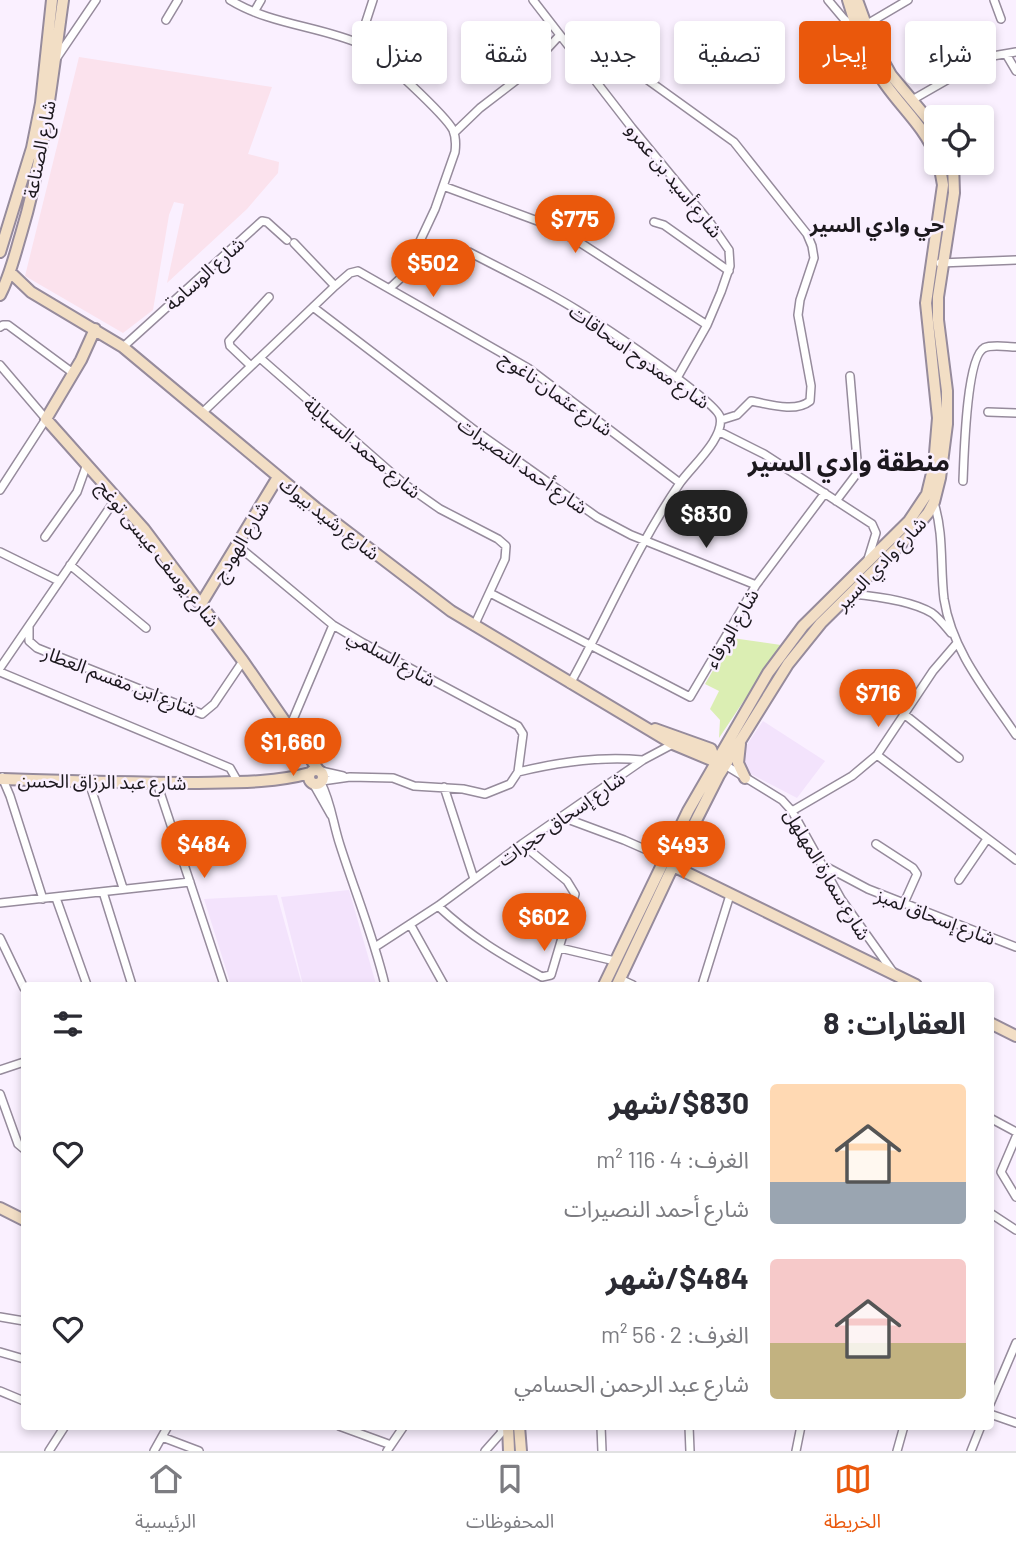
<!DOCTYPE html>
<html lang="ar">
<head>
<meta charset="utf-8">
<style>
  :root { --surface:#fff; --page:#f7f7f7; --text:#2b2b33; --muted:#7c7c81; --line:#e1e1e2; --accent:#ea580c }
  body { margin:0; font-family:Barlow,"Noto Sans Arabic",sans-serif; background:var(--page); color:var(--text); direction:rtl; height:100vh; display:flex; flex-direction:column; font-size:26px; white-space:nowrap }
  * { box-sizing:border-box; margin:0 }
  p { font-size:23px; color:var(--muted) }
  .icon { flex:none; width:38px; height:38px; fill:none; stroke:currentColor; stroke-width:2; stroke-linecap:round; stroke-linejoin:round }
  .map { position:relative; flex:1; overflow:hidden; direction:ltr }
  .sheet { position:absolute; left:21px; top:982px; width:973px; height:448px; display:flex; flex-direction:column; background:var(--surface); border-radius:7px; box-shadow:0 4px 10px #0003; direction:rtl }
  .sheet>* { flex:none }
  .guide { position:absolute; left:21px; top:21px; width:975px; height:63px; direction:rtl; display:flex; gap:14px }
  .fabs { position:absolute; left:924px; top:105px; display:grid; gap:14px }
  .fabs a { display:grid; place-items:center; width:70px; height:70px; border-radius:7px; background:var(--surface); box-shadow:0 4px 10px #0003; font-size:35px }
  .price { position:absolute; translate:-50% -60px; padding:0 16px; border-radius:24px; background:var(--accent); color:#fff; font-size:23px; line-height:46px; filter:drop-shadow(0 2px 4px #0008) }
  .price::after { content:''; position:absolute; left:50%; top:42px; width:21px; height:16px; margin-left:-10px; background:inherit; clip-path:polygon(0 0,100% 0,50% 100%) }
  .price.current { background:#222; color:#fff }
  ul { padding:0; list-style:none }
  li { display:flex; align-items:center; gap:21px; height:175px; padding:0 28px }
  li span { display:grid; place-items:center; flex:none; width:196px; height:140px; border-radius:7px; color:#555 }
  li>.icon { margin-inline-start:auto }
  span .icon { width:84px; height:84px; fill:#fffc; stroke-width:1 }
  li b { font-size:30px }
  h2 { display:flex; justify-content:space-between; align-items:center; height:84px; padding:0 28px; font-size:30px }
  .tag { padding:0 24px; border-radius:7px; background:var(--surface); box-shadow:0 4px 10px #0003; font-size:24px; line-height:63px }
  .tag.current { background:var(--accent); color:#fff }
  .tabs { display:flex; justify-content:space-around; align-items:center; height:98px; border-top:2px solid var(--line); background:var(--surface); font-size:19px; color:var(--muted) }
  .tabs a { display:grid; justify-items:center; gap:4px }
  .tabs .current { color:var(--accent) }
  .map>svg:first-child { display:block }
  .commercial { fill:#fbe2ed }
  .built { fill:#f3e3fc }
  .green { fill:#dbeeb3 }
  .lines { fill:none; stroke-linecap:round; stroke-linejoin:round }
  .street-casing { stroke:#968b9c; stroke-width:10 }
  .secondary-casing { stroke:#968b9c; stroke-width:14 }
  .street { stroke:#fff; stroke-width:7 }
  .secondary { stroke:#f2dec5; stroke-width:10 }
  .labels { text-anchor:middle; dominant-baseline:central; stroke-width:5; stroke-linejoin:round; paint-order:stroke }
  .street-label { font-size:19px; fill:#1c181e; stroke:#faf0ff }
  .neighbourhood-label { font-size:21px; font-weight:bold; fill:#1c181e; stroke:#faf0ff }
  .district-label { font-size:26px; font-weight:bold; fill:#1c181e; stroke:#faf0ff }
</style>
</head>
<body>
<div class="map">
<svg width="1016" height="1451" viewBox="0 0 1016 1451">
  <rect width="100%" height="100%" fill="#faf0ff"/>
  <path class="commercial" d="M79,57L272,87L248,154L279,162L278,173L247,209L167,283L184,204L174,202L169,215L153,310L123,333L25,276Z"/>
  <path class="built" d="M763,721L825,761L797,798L749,773L742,765L744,749Z
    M349,890L376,984L303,985L281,897Z
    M277,895L302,985H231L204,899Z"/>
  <path class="green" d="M732,638L781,645L719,738L720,720L710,709L719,691L705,684Z"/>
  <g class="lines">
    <defs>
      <path id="street" d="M230,0C271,25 320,26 363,45C378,52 446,116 453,130C456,137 456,144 455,152L435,209L404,275L390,288
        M533,0L632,128L711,224L729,250L730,266L721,292L707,325L677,378
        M828,0L844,19L857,30L908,0
        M994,0L1001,19
        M254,12L261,0
        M166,20L178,0
        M359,43L373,0
        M1006,54L1016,71
        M56,59L96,0
        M645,78L734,142L807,234L812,246L814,258L800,300L798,315L811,386L810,401C795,413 768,404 751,401L737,415L721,420
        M912,100L987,57L1016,52
        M454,133L480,108L523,75L559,36
        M443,186L543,223L576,240L707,325
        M654,222L664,225L729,271
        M294,243L335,286
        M469,252C505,271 542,288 577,310C598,323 717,401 720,417C725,438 691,467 680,483C637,546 607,617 570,684
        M940,263L1016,260
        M313,307L477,432L597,517L631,535L756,585
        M0,327L3,325H8L73,373
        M123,347L262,221L267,222L287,240
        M260,358L403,483L440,509L498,539L506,546L505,559L474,626
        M0,365L46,419L0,490
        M251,366L230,346L229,341L269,297
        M988,412L1016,413
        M202,413L335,286L350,273L358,271L528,368L680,483
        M720,432L764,454L872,524L876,533L868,559
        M963,481C964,459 966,358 984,348C992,344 1007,347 1016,347
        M836,501L858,472L850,376
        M934,503C944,534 940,566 944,599C952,651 987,692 1016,735
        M45,537L77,492L87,464
        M238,546L333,625L363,643L518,726L523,734L518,772
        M0,552L59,581
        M70,565L146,628
        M490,593L690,697L756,585L825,493
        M851,594C874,596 912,601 932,613C939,618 945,626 951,633
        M29,626V641L37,648L202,714L214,704L243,661
        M0,668L117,497
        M0,672L230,768L238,782
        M904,714L959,758
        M289,729L333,625
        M877,755L1016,860
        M725,765L782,800L792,811L841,899L893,972
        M321,771L343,776
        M2,777L10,796L43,899
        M322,781L350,777L393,778L414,786L463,789L485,794L510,784L518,772C560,762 600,756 642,760
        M89,782L123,888
        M157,783L224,985
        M321,783C331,802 333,824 340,845C355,892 374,938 385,985
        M314,785L331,815
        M444,787L474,879
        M792,811L852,776L877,755L933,671L957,643
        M562,817L624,840L665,858
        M876,844L913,868L917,874L904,903
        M821,864L868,889L1016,947
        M959,880L987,839
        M103,892L132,985
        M56,898L87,985
        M0,903L190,882
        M438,906C471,937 502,955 542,977L551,975L575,894L567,881L522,844
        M410,924L444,985
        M0,938L24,988
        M375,947L438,906L522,844L643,760L673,744
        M560,948L615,961
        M620,979L633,985
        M702,985L730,895
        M0,1070L24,1062
        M0,1094L18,1144L24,1149
        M990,1118L1016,1132
        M1016,1137L1001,1172L1016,1197
        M990,1213L1016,1230
        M0,1317L24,1321
        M0,1352L24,1359
        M0,1391L24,1401
        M990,1404L1016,1343
        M990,1414L1016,1423
        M339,1426L391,1445
        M601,1426L602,1451
        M689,1426L690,1451
        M162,1437L199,1451
        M49,1451L65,1426
        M154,1451L168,1426
        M387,1451L404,1426
        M485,1451L501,1433L502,1426
        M796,1451L801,1426
        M897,1451L904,1426
        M971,1451L981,1426"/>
      <path id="secondary" d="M848,0C857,30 867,59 886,85C903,109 925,128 936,156
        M857,0L872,41L891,75L936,129
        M0,252L32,148L41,103L52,0
        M10,272L31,292L123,347L316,508L451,611L673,744L721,764
        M0,295C10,276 15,254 21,234C44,158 52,78 63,0
        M95,329L81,360L46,419L144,529L243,661L319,771
        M201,604L278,477
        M655,729L711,749L715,760
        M740,744L738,763L745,778
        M309 777a7 7 0 1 1 14 0a7 7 0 1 1-14 0Z
        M0,779C63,781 125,783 188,783C229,782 270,784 310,773
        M673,866L916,985
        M604,985L688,811L768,673L803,626L909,521L927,494L934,465L938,418L926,303L943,185L939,163
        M617,985L673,866L719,775L788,664L821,623L908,537L928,513L934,502L940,478L947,424V391L938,320V297L954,193L953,163
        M990,1023L1016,1036
        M0,1208L24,1220
        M508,1426L509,1451
        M519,1426L521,1451"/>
    </defs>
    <use href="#street" class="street-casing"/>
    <use href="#secondary" class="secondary-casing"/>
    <use href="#street" class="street"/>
    <use href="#secondary" class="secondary"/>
  </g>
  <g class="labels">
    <g class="street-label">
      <text transform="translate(39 149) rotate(-79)">شارع الصناعة</text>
      <text transform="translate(675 180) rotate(51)">شارع أسيد بن عمرو</text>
      <text transform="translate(204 273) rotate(-42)">شارع الوسامة</text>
      <text transform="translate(640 356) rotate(35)">شارع ممدوح اسحاقات</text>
      <text transform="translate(557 393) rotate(35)">شارع عثمان ناغوج</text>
      <text transform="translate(363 447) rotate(40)">شارع محمد السبايلة</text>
      <text transform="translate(523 465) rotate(35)">شارع أحمد النصيرات</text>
      <text transform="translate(330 518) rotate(38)">شارع رشيد بيوك</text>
      <text transform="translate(240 541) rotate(-59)">شارع الهودج</text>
      <text transform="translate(159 553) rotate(51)">شارع يوسف عيسى توغج</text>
      <text transform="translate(880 563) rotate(-46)">شارع وادي السير</text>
      <text transform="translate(731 628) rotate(-60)">شارع الورقاء</text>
      <text transform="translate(392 657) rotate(29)">شارع السلمي</text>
      <text transform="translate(120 680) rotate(21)">شارع ابن مقسم العطار</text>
      <text transform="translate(102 781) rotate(1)">شارع عبد الرزاق الحسن</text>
      <text transform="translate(561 818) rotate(-35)">شارع إسحاق حجرات</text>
      <text transform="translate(828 874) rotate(59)">شارع سمارة المهلهل</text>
      <text transform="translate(936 916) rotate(21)">شارع إسحاق لمبز</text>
    </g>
    <g class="neighbourhood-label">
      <text x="877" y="223">حي وادي السير</text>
    </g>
    <g class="district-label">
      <text x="849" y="460">منطقة وادي السير</text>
    </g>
  </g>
</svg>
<div class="fabs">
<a><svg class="icon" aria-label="locate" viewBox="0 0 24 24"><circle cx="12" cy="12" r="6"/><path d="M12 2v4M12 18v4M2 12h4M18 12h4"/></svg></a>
</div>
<b class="price" style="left:575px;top:255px">$775</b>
<b class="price" style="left:433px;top:299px">$502</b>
<b class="price current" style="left:706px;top:550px">$830</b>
<b class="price" style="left:878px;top:729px">$716</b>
<b class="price" style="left:293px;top:778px">$1,660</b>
<b class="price" style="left:204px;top:880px">$484</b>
<b class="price" style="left:683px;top:881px">$493</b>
<b class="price" style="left:544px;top:953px">$602</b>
<div class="guide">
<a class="tag">شراء</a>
<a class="tag current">إيجار</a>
<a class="tag">تصفية</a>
<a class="tag">جديد</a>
<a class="tag">شقة</a>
<a class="tag">منزل</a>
</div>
<section class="sheet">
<h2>العقارات: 8<svg class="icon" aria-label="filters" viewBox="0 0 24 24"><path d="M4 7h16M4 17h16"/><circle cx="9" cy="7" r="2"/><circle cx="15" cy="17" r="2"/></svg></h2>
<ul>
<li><span style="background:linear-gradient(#ffd9b3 70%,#9aa5b1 0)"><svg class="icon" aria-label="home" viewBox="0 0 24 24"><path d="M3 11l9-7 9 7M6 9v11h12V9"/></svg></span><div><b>$830/شهر</b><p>الغرف: 4 · 116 m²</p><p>شارع أحمد النصيرات</p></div><svg class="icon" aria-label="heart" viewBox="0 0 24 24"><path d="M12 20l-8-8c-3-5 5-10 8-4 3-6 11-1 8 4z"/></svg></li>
<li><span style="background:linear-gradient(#f6c9c9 60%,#c2b280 0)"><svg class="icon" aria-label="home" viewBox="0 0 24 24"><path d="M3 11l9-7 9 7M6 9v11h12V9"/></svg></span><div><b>$484/شهر</b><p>الغرف: 2 · 56 m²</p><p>شارع عبد الرحمن الحسامي</p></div><svg class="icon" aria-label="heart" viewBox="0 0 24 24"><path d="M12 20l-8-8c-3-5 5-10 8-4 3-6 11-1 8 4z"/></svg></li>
</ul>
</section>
</div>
<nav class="tabs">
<a class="current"><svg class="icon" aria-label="map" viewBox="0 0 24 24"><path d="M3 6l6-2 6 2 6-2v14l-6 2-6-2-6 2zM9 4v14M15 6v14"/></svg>الخريطة</a>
<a><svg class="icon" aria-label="saved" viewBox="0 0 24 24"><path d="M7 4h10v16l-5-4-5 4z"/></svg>المحفوظات</a>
<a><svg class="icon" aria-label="home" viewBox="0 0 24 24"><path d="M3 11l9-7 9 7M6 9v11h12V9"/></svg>الرئيسية</a>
</nav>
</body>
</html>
